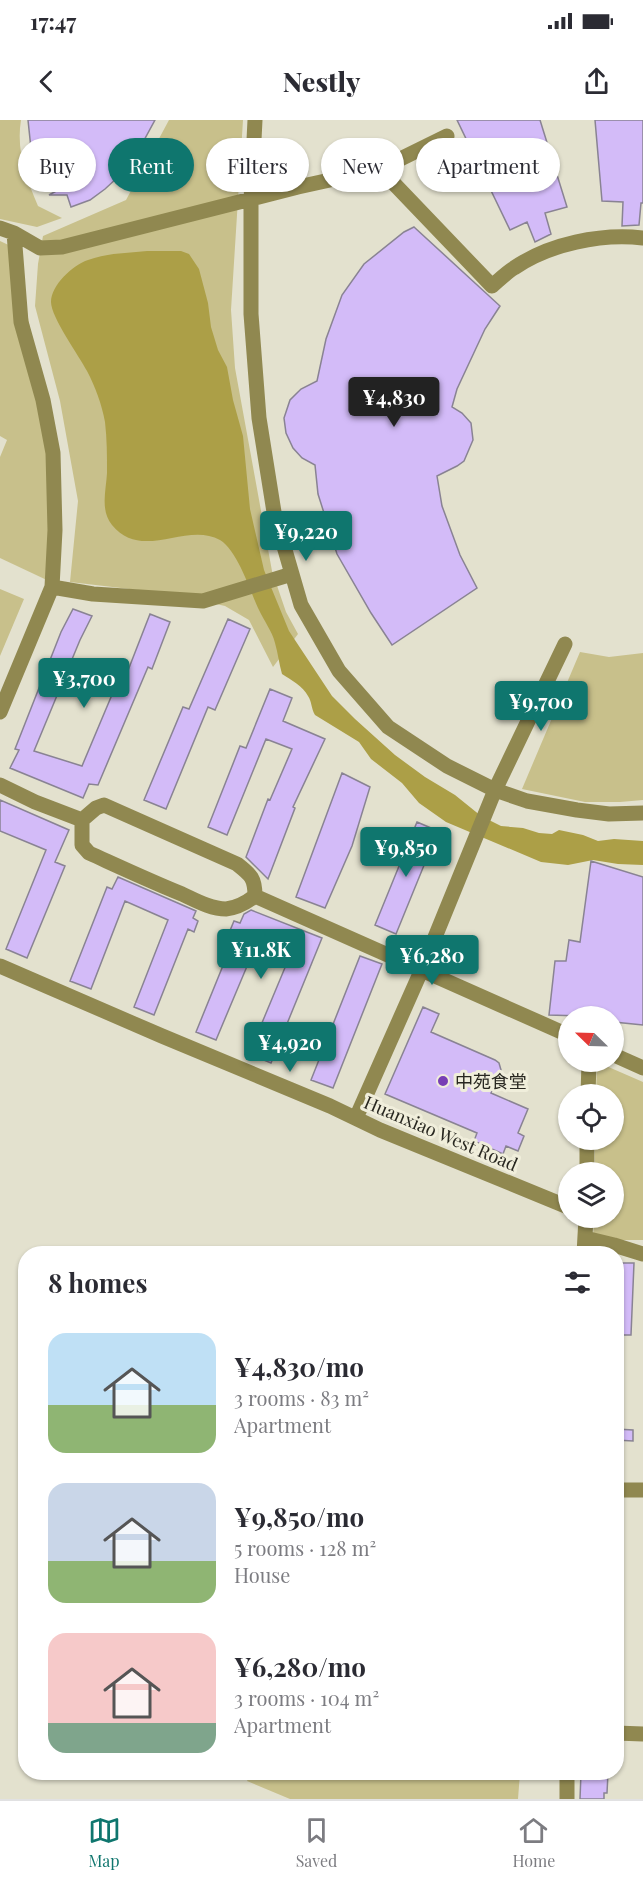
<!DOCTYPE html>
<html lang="en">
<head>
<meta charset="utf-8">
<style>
  :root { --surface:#fff; --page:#f2f2f3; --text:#2b2b33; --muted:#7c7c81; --line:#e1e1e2; --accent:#0f766e }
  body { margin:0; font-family:"Playfair Display","Noto Sans SC",serif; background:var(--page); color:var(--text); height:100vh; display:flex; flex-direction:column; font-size:22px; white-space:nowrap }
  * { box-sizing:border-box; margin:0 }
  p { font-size:20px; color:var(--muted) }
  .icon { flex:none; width:33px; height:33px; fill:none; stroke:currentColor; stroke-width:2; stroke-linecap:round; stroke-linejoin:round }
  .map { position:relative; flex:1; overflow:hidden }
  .details { position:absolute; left:18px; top:1126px; width:606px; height:534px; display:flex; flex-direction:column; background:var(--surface); border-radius:24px; box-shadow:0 2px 4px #0004 }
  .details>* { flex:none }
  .guide { position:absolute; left:18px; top:18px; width:608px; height:54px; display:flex; gap:12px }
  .needle { width:39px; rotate:293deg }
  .fabs { position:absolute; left:558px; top:886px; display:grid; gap:12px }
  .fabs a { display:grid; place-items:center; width:66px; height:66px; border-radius:50%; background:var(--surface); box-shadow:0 2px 4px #0004; font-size:30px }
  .price { position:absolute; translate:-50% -51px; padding:0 14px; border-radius:6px; background:var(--accent); color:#fff; font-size:20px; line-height:39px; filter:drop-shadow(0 2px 3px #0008) }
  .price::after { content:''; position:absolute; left:50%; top:36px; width:18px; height:14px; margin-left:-9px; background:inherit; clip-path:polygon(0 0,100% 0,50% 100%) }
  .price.current { background:#222; color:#fff }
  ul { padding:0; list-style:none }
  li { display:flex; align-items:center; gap:18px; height:150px; padding:0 30px }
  li span { display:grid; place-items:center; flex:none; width:168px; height:120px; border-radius:18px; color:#555 }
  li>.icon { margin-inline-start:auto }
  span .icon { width:72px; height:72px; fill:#fffc; stroke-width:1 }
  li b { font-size:26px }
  h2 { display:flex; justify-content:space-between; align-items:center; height:72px; padding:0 30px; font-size:26px }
  .tag { padding:0 21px; border-radius:27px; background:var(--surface); box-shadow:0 2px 4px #0004; font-size:21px; line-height:54px }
  .tag.current { background:var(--accent); color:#fff }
  .status { display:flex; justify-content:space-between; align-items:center; height:42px; padding:0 30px; background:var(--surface); direction:ltr }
  .status svg { height:16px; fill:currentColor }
  header { display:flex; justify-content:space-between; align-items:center; height:78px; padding:0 30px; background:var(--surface); font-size:27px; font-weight:800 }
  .dock { display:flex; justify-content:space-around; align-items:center; height:84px; border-top:2px solid var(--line); background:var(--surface); font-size:16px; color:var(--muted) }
  .dock a { display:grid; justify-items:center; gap:3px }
  .dock .current { color:var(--accent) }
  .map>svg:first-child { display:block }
  .green { fill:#c8c08b }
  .water { fill:#ac9f47 }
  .building { fill:#d3bbf8; stroke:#898393; stroke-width:1.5 }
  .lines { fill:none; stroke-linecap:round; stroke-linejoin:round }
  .minor { stroke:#908850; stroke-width:15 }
  .poi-dot { fill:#773eb4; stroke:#f0eedb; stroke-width:2 }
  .labels { text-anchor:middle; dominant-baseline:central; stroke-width:6; stroke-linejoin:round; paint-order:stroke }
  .poi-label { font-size:18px; fill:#282720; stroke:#f0eedb; text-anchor:start }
  .street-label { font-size:18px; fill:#282720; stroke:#f0eedb }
</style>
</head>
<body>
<div class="status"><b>17:47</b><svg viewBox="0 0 49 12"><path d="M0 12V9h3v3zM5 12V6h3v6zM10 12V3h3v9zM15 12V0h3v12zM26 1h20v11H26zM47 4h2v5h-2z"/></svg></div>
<header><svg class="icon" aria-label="back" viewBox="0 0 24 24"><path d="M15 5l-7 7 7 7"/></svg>Nestly<svg class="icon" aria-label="share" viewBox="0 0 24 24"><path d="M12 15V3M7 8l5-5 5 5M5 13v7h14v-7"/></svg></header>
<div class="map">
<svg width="643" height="1679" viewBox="0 0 643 1679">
  <rect width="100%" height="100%" fill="#e3e1ce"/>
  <path class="green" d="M0,0H21C16,30 26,58 38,86L62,98L37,107L0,99Z
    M169,0H243L231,190L235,248L272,451L286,492L298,514L273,547L249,500L225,486L172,474L70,462L78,381L60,281L35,186L38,144L43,116L126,80Z
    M0,121L15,128L51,321V462L0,438V337L7,320L0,316Z
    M0,469L24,479L0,536Z
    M580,532L609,537L643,533V680L620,682H585L522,669Z
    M597,942L643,962V1120H593L594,1098H614V1053H595V1020H614V975H596Z
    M251,1653H520L518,1679H290L247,1661Z"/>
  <path class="water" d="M147,131H181L189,134L199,149L208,183L211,207L218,230L227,247L233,280L243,316L250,389L264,450L289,511L332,576L355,599L395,635L425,657L455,675L481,696L501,706L523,708L539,713L552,714L559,710L583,715L598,721L614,719L643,721V745L618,744L593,740L568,745L541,742L446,702L419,683L402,663L371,639L359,622L315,595C311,588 312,582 308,576C303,566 291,560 282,554C279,544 278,533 275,523C272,511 264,501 259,490C250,471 238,431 220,420C186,401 142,442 112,405C100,390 106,371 107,353C107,336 107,319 105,302C102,285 95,266 87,251C79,236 51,197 51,182C51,165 73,145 88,140C107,133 128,133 147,131Z"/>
  <path class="building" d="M28,0H155L130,46L105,69L90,80L71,87L67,75H49L82,57L70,26L32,38Z
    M457,0H540L567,87L545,93L551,114L535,122L527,102L510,110Z
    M595,0H643V83H641L639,105L622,106L623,82L602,81Z
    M414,107L500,186L485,209L457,269L452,287L462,293L471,303L473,320L464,341L457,346L437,356L442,386L460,435L477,468L392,525L371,493L337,434L318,374L315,345L302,338L293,328L286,313L284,298L290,280L301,269L317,261L326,219L342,175L364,144L404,112Z
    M73,489L92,496L80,520L34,631L82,646L122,551L127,553L150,494L170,502L152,549L148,547L98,665L89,664L83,678L10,648L19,630L15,629L61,512Z
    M228,499L250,509L215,590L208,587L166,689L144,680L183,587L189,589Z
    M270,569L292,578L283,601L325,619L293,687L295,688L268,759L246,737L268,679L270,680L292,629L266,619L227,715L208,707L240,626L246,628Z
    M342,653L370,667L352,726L325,788L296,777Z
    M0,680L69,710L55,742L65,746L27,838L6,829L46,730L0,711Z
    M417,702L438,711L396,814L375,805Z
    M591,741L643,757V905L614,902V897L549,895L555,841H566L569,820L580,822Z
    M118,757L196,791L193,798L198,801L194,812L188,809L154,895L134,887L168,800L125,781L91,869L70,861L107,767L112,769Z
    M251,790L322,818L271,943L249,934L294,826L261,813L216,920L196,912L235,816L229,813L234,801L240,803L244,794Z
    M360,836L382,844L333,968L311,960Z
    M423,887L439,894L431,912L495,940L499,943L501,950L491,973L528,989L518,1013L524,1016L518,1031L506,1026L503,1034L474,1021L477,1013L385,974Z
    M616,1143H634L631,1215H616Z
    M616,1309L633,1310V1321L616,1320Z
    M581,1653H608L607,1673H604V1679H580Z"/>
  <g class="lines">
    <path class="minor" d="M255,0L251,80V194L259,298L274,392L301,485L339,551L388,607L447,646L495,670L527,681L577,690L609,694L643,693
      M380,49L492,166C499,160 506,153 514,148C549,124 601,113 643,118
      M0,108L14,113L21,202L43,280L53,333L55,410L52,467L0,592
      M14,113L40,128L62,127L298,67L380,49L447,16
      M52,467L93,474L203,481L292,454
      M0,665L35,682L82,700L96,688L104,685L113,689L237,744C251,755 255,758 255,776L568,915
      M82,700V725L89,733C120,747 150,761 182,774C195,780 211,789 226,789C237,788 246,783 255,776
      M0,846L162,916L330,986L380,1010L568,1087
      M614,935L643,948
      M588,975L589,942
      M356,998L422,849L495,670L565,524
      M587,1053V1020
      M585,1118L614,1125L643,1134
      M584,1134L586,1098
      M616,1370H643
      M616,1613L643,1614
      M567,1679V1653"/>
  </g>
  <circle class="poi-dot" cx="443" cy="961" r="6"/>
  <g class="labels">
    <g class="poi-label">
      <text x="455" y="961">中苑食堂</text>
    </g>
    <g class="street-label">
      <text transform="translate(441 1013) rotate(23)">Huanxiao West Road</text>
    </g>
  </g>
</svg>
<div class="fabs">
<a><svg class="needle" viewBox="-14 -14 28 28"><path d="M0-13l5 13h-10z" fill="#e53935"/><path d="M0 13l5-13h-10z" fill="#7c7c81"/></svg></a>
<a><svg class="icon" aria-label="locate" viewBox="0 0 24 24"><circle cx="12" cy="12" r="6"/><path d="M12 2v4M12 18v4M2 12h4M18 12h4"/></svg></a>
<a><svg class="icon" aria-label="layers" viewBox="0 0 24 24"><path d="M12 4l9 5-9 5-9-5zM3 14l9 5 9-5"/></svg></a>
</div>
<b class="price current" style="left:394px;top:308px">¥4,830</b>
<b class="price" style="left:306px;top:442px">¥9,220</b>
<b class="price" style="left:84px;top:589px">¥3,700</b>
<b class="price" style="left:541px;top:612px">¥9,700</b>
<b class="price" style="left:406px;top:758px">¥9,850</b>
<b class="price" style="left:261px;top:860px">¥11.8K</b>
<b class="price" style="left:432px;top:866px">¥6,280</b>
<b class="price" style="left:290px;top:953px">¥4,920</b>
<div class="guide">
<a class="tag">Buy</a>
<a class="tag current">Rent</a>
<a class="tag">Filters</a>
<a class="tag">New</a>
<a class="tag">Apartment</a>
</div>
<section class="details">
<h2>8 homes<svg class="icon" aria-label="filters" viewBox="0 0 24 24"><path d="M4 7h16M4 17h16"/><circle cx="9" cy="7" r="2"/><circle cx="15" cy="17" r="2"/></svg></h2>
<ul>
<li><span style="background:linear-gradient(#bfe0f5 60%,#8fb573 0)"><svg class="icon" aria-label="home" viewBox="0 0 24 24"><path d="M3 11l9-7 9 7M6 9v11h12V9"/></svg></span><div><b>¥4,830/mo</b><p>3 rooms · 83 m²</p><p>Apartment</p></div></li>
<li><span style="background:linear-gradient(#c9d6e8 65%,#8fb573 0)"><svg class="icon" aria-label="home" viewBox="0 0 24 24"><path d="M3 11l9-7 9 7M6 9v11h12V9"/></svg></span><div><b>¥9,850/mo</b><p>5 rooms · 128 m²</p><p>House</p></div></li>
<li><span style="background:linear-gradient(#f6c9c9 75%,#7fa58c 0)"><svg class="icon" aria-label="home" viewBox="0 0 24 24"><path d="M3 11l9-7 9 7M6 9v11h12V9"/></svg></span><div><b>¥6,280/mo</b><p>3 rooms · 104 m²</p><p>Apartment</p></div></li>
</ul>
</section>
</div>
<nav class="dock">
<a class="current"><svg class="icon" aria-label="map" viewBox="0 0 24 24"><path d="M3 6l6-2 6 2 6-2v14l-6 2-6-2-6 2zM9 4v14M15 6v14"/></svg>Map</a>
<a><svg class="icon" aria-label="saved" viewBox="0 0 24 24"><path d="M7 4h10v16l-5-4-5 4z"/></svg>Saved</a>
<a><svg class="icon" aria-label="home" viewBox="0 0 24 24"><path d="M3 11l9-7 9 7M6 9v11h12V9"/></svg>Home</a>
</nav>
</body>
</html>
